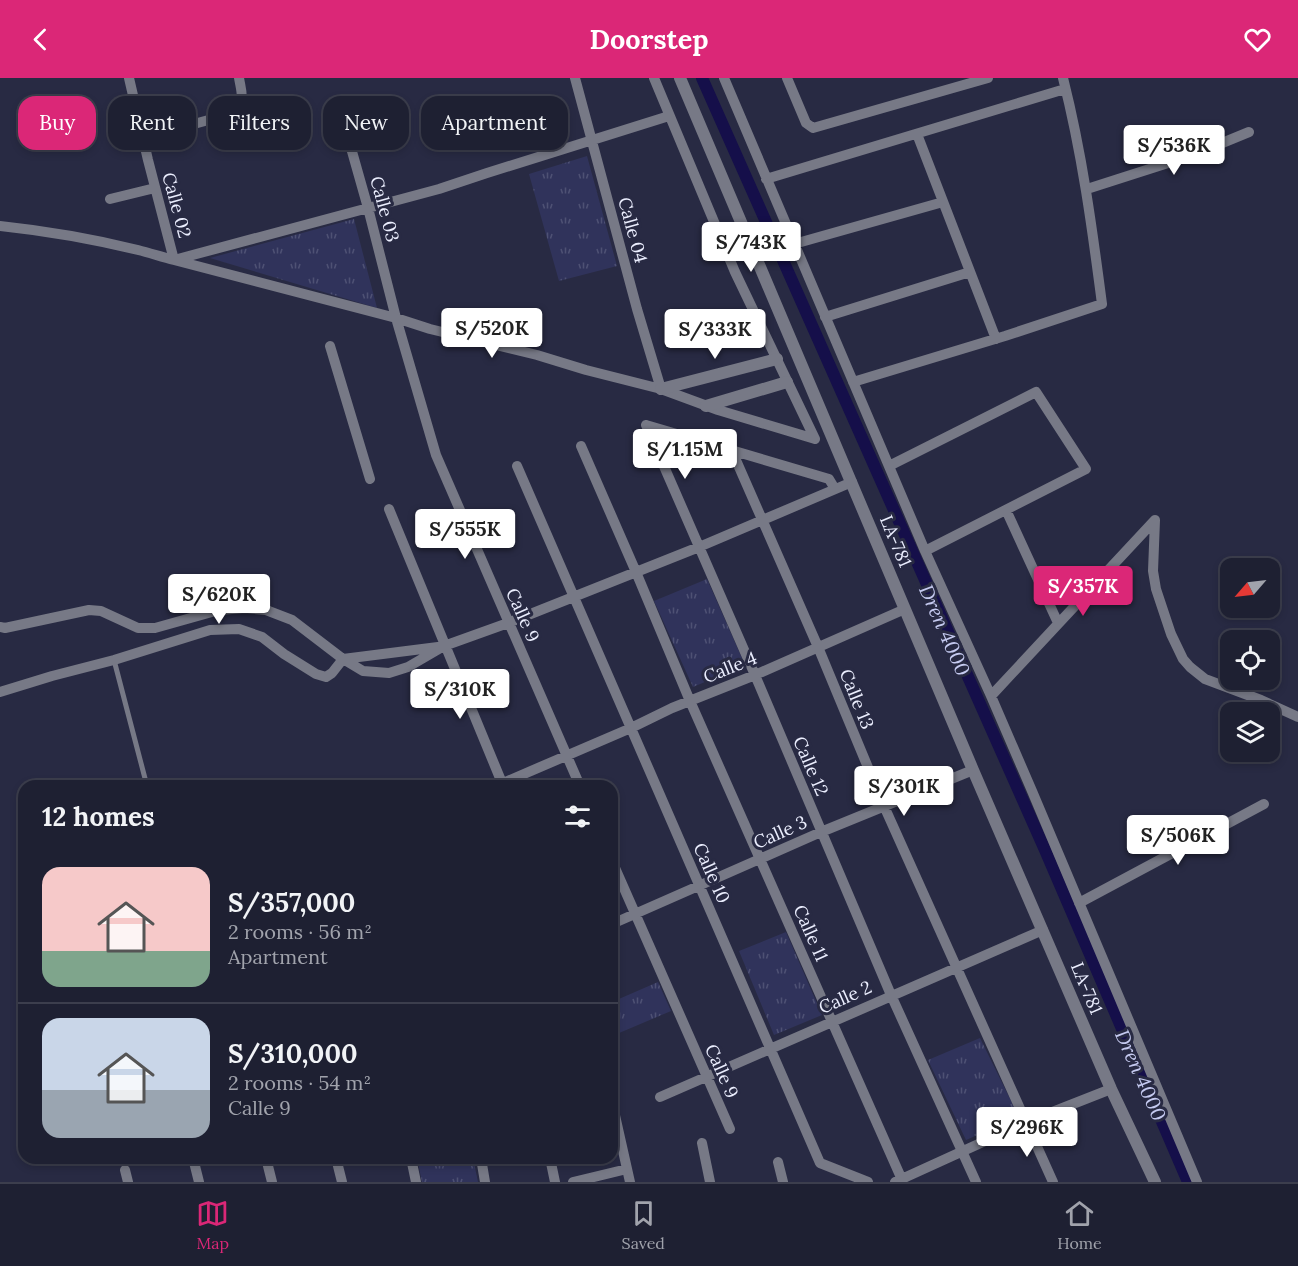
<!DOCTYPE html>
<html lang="en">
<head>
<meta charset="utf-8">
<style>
  :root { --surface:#1e2032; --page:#26283a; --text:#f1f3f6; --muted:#a1a3ac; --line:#3c3e4d; --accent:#db2777 }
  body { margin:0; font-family:Lora,serif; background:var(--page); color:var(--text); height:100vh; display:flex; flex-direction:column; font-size:22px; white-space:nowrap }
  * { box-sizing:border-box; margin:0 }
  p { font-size:20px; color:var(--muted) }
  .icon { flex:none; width:33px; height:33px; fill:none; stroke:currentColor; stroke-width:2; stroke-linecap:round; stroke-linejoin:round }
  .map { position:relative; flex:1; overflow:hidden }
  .panel { position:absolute; left:18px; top:702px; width:600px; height:384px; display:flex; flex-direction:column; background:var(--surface); border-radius:18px; box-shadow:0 3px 9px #0003,0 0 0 2px var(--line) }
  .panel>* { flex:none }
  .hud { position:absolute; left:18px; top:18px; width:600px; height:54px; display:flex; gap:12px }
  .needle { width:39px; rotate:242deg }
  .fabs { position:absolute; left:1220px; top:480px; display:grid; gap:12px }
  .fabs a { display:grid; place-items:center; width:60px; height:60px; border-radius:12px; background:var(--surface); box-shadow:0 3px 9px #0003,0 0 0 2px var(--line); font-size:30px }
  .price { position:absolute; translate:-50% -51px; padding:0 14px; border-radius:6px; background:#fff; color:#222; font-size:20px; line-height:39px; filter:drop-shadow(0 2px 3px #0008) }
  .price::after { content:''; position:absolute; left:50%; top:36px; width:18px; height:14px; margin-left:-9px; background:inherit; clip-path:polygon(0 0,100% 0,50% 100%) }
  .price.selected { background:var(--accent); color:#fff }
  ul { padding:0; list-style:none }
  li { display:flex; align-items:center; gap:18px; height:150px; padding:0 24px }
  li+li { border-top:2px solid var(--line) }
  li span { display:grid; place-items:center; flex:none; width:168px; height:120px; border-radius:18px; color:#555 }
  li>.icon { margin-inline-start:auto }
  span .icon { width:72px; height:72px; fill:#fffc; stroke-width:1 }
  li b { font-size:26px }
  h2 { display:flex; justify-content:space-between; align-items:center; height:72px; padding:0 24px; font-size:26px }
  .pill { padding:0 21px; border-radius:18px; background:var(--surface); box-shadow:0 3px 9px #0003,0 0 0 2px var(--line); font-size:21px; line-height:54px }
  .pill.selected { background:var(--accent); color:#fff }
  header { display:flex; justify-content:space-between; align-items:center; height:78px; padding:0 24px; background:var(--accent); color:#fff; font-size:27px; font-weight:800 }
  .tabs { display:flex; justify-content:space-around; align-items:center; height:84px; border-top:2px solid var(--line); background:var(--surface); font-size:16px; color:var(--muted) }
  .tabs a { display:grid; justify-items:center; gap:3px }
  .tabs .selected { color:var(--accent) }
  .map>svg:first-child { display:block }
  .park { fill:url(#park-tufts) }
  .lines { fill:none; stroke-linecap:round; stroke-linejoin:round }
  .canal { stroke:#150f4a; stroke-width:12 }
  .service { stroke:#777986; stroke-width:5 }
  .minor { stroke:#777986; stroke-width:10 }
  .tertiary { stroke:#777986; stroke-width:12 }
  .labels { text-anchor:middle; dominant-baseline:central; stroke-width:6; stroke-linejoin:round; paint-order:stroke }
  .street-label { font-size:18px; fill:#ebeefe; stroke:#282a43 }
  .water-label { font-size:20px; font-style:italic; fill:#c5caf0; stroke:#282a43 }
</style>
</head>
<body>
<header><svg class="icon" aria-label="back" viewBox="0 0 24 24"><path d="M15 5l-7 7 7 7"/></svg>Doorstep<svg class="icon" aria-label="heart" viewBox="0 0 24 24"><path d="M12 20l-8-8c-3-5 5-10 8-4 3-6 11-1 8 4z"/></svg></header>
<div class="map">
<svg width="1298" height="1104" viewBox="0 0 1298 1104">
  <defs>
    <pattern id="park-tufts" width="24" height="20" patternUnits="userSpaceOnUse" patternTransform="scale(1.5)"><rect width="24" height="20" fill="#30335b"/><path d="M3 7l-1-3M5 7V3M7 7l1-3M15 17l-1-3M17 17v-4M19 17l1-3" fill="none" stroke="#4e5174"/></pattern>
  </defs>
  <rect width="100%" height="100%" fill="#282a43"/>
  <path class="park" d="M587,78L617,188L559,203L529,96Z
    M354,141L377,230L210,180Z
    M707,501L745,587L693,609L654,523Z
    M786,854L822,937L774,957L739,873Z
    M658,904L671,933L612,958V924Z
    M980,960L1019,1039L966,1062L928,982Z
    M417,1080H473L478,1104H422Z"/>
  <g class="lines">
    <path class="canal" d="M702,0L1045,772L1188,1104"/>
    <path class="service" d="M114,582L147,708"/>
    <path class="minor" d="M129,0L148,82L174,182L396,240L430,251L537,277L586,292L661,311L718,332L815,361
      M575,0L637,231L661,311
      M654,0L735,194L815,361
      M724,0L925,473L991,618L1032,713L1197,1104
      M787,0L806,45L813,50L988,0
      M340,31L368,130L396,240L436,377L580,708
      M917,56L996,261
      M143,60L234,35C245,20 242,17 239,0
      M766,101L1065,11
      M1087,111L1193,77L1249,54
      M110,121L155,110
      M0,148C47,153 93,161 138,172C150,175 162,179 174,182L439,111L487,95L669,38
      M794,166L943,124
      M825,239L970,194
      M330,268L370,401
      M853,304L1005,258L1102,226C1092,149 1082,75 1063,0
      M646,347L755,597L891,917L976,1104
      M646,347L829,401L835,411
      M581,368L636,494L690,623L903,1104
      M732,373L818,569L884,728L1053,1104
      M517,388L820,1085L868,1104
      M889,388L1036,314L1086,391L925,473
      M389,431L502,705
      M1006,432L1058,545
      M1155,442L1153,493L1156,511L1171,556L1183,581L1190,589L1205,601L1261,622L1298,639
      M0,549L5,550L89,532L101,533L138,550H155L219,532L245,530L266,532L292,542L343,581L363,593L389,595L408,589L444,568L508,545L699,469L852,404
      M0,614L52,598L114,582L210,552L239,551L262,559L284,576L316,596L326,599L332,595L343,581L438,569
      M991,618L1155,442
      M496,708L631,650L672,630L755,597L905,531
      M612,783L730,1051
      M1079,825L1264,726
      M612,846L821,754L973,692
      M660,1019L1043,852
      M612,1024L630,1104
      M702,1065L710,1104
      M193,1080L199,1104
      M266,1080L272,1104
      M336,1080L342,1104
      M411,1080L416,1104
      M481,1080L485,1104
      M550,1080L555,1104
      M778,1084L783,1104
      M125,1092L128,1104
      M573,1104L627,1091
      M895,1104L1027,1044L1111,1011"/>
    <path class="tertiary" d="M680,0L973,692L1111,1011L1155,1104
      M661,311L777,281
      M706,328L787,304"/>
  </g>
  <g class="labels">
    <g class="street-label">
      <text transform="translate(177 127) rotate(75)">Calle 02</text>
      <text transform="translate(385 131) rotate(75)">Calle 03</text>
      <text transform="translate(633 152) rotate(75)">Calle 04</text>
      <text transform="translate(896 463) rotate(67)">LA-781</text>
      <text transform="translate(523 537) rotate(66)">Calle 9</text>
      <text transform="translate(730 589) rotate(-22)">Calle 4</text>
      <text transform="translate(857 621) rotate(68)">Calle 13</text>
      <text transform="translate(811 688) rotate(67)">Calle 12</text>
      <text transform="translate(780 754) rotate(-24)">Calle 3</text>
      <text transform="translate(712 795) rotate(66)">Calle 10</text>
      <text transform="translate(811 855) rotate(66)">Calle 11</text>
      <text transform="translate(1087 910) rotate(67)">LA-781</text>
      <text transform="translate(845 919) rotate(-24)">Calle 2</text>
      <text transform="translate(722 993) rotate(66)">Calle 9</text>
    </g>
    <g class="water-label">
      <text transform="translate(945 552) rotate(66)">Dren 4000</text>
      <text transform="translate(1141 997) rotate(66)">Dren 4000</text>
    </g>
  </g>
</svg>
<div class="fabs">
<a><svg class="needle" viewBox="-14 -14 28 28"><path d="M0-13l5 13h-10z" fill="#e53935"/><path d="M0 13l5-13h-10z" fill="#a1a3ac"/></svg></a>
<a><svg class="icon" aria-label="locate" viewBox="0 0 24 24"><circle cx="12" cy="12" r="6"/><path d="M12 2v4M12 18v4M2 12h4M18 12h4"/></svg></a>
<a><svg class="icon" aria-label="layers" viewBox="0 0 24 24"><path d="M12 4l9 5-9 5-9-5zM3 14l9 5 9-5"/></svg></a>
</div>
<b class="price" style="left:1174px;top:98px">S/536K</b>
<b class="price" style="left:751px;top:195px">S/743K</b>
<b class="price" style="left:492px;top:281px">S/520K</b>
<b class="price" style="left:715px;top:282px">S/333K</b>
<b class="price" style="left:685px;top:402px">S/1.15M</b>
<b class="price" style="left:465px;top:482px">S/555K</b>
<b class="price selected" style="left:1083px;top:539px">S/357K</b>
<b class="price" style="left:219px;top:547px">S/620K</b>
<b class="price" style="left:460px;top:642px">S/310K</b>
<b class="price" style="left:904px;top:739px">S/301K</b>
<b class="price" style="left:1178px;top:788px">S/506K</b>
<b class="price" style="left:1027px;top:1080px">S/296K</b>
<div class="hud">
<a class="pill selected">Buy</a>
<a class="pill">Rent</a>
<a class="pill">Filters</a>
<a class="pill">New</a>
<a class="pill">Apartment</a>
</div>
<section class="panel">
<h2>12 homes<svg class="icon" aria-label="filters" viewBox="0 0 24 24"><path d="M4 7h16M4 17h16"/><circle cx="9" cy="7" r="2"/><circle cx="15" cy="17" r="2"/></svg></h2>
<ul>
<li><span style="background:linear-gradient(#f6c9c9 70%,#7fa58c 0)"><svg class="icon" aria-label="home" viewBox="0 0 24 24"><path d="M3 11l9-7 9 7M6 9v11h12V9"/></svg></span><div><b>S/357,000</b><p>2 rooms · 56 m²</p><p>Apartment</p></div></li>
<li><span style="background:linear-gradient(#c9d6e8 60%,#9aa5b1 0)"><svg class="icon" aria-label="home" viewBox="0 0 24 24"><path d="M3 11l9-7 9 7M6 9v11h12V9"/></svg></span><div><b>S/310,000</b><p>2 rooms · 54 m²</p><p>Calle 9</p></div></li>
</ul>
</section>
</div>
<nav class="tabs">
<a class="selected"><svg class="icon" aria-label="map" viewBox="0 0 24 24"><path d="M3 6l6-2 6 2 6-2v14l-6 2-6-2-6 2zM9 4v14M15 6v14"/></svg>Map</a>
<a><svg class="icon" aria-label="saved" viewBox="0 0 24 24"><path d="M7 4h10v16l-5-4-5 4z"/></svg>Saved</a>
<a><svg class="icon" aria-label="home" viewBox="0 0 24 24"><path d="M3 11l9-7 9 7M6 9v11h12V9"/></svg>Home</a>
</nav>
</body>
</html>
